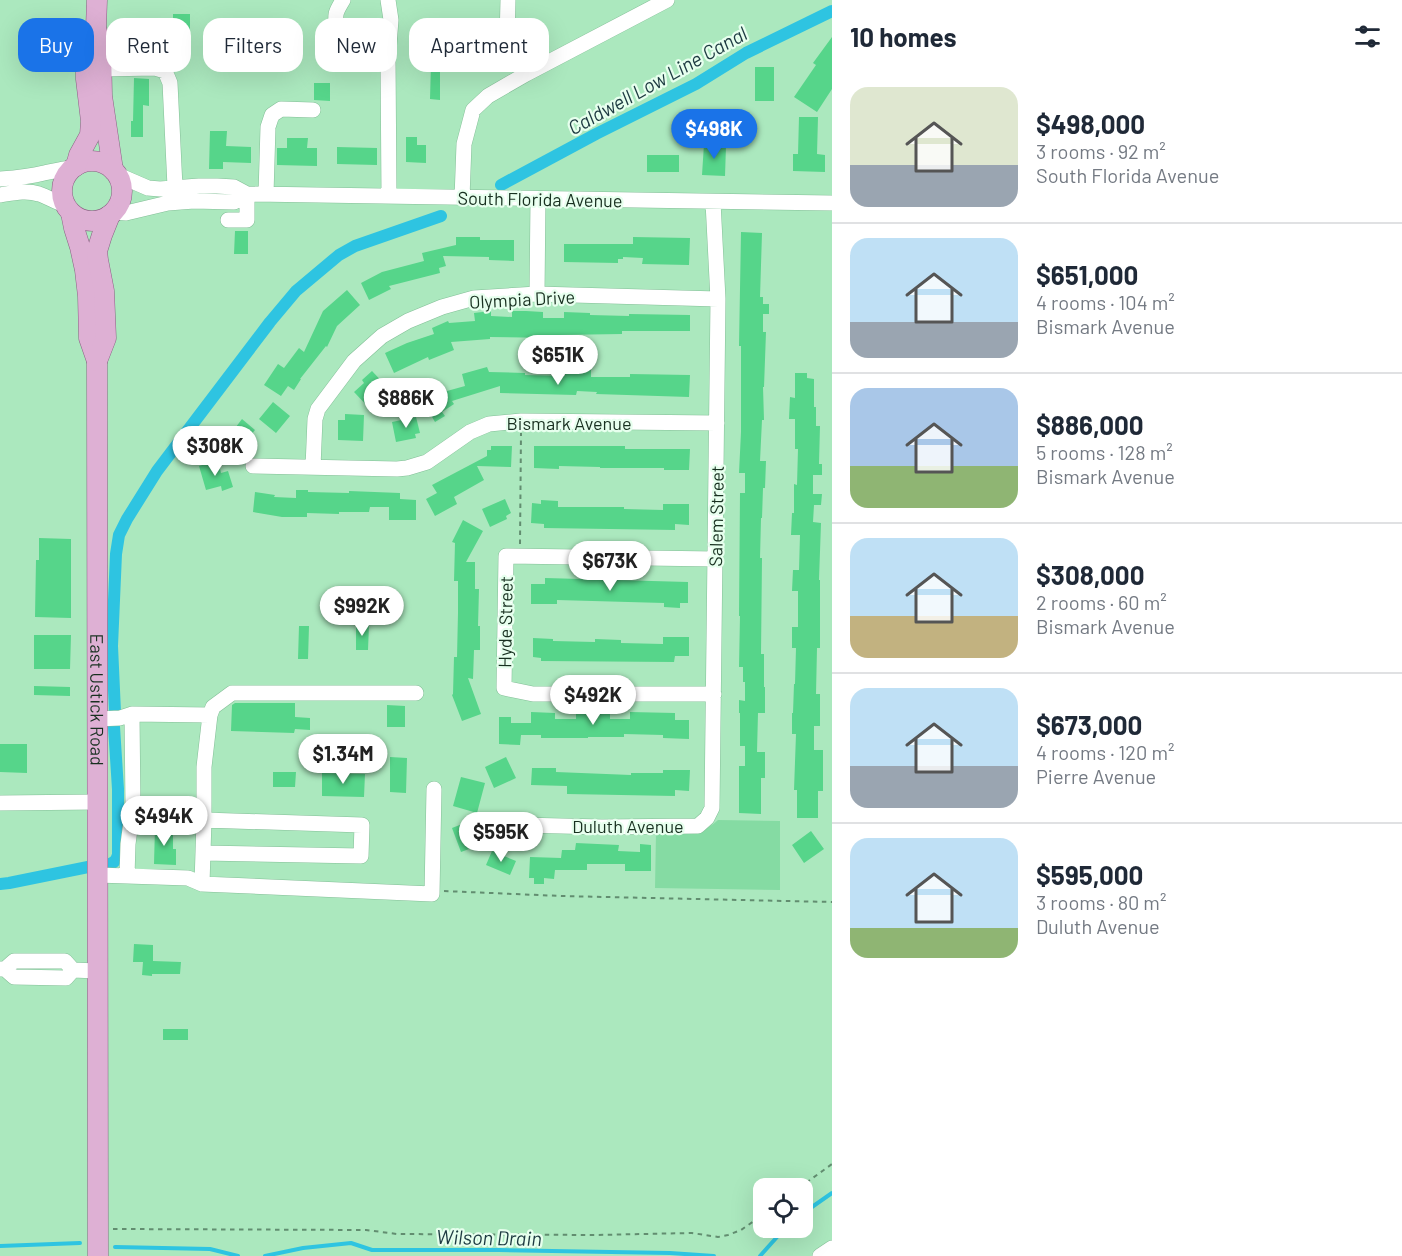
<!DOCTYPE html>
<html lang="en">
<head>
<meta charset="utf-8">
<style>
  :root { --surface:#fff; --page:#f2f2f3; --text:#1f2937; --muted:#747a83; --line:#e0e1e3; --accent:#1a73e8 }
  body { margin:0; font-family:Barlow,sans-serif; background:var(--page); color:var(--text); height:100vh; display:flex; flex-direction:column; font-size:22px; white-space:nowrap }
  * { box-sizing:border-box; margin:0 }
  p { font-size:20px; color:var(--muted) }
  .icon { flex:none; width:33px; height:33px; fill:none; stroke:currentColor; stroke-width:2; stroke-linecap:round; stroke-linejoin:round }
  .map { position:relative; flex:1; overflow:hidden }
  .sheet { display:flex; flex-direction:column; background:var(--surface); width:570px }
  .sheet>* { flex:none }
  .guide { position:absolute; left:18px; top:18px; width:570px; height:54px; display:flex; gap:12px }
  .controls { position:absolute; left:753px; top:1178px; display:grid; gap:12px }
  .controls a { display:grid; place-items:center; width:60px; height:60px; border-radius:12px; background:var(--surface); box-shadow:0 6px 24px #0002; font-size:30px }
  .price { position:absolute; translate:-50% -51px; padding:0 14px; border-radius:21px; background:#fff; color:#222; font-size:20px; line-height:39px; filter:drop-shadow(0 2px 3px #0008) }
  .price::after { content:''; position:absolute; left:50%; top:36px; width:18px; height:14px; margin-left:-9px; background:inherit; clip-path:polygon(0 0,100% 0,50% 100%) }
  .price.active { background:var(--accent); color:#fff }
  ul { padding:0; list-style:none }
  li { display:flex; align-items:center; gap:18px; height:150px; padding:0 18px }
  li+li { border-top:2px solid var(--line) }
  li span { display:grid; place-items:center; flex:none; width:168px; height:120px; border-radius:18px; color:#555 }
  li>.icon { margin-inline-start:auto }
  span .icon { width:72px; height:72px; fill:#fffc; stroke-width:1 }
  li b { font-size:26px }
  h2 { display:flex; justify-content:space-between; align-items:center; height:72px; padding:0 18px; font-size:26px }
  .tag { padding:0 21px; border-radius:18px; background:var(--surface); box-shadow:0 6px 24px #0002; font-size:21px; line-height:54px }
  .tag.active { background:var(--accent); color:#fff }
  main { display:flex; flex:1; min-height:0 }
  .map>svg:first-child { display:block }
  .green { fill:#85dba3 }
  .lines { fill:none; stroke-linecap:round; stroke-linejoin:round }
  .stream { stroke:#2ec4e1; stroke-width:4 }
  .canal { stroke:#2ec4e1; stroke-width:12 }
  .building { fill:#56d58a }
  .minor-casing { stroke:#83bf97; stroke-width:16 }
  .major-casing { stroke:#8a6183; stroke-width:21 }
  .path { stroke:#628d70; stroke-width:2; stroke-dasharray:4.5 4.5; stroke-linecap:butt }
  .minor { stroke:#fff; stroke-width:15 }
  .major { stroke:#deb0d4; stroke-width:20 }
  .labels { text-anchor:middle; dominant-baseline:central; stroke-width:4.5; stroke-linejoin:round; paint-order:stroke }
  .street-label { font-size:18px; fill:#183020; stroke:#e7ffee }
  .water-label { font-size:20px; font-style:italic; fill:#1d3a41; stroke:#e7ffee }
</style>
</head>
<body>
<main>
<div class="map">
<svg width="832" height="1256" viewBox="0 0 832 1256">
  <rect width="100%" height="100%" fill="#abe8be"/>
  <path class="green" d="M718,820L780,821V890L655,888L656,833C680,834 699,838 718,820Z"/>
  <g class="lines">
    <path class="stream" d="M802,1214L832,1193
      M0,1246L80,1243
      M115,1247L210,1249L238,1256
      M265,1256L303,1248L351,1243L372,1250H499L670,1253L714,1256
      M760,1256L786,1227"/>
    <path class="canal" d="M501,185L596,134L696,84L746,53L832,11
      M115,712L112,646L116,554L119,535L127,519L157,471L270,322L296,291L339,255L355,246L441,216
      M107,865C114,863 116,861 118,855V789L114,727
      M0,884L9,883L88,867"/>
  </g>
  <path class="building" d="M173,14H190V34L173,33Z
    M832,37V89L817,112L794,97L816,65L813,63Z
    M431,63L440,64V100L430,99Z
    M755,67H774V101H755Z
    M134,78L149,79V106L143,105V137H131V121H133Z
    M314,83H330V101L314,100Z
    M694,110H711L710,129L693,128Z
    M799,117H818L817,154L825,155V172L793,171V154H798Z
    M210,131H227L226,146L251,147V163L223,162V169H209Z
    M406,137H417V145H426V163L406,162Z
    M287,138H308L307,148H317V166L277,165V148H287Z
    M704,144L726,146L725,176L702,175Z
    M337,147L377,148V165L337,164Z
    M647,155H679V172H647Z
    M235,231H248V254H234Z
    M741,232L762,233L760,297H763V304H769V314H763V332H766L764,387H763L764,420H762L760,461H766L765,488H763L762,518H761L760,558H762L761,654H764V687H765V713H758L757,752H765V778H761V814L739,813V766H745V746H740V713H739V700L745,701V682H743V667H739L740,616H739L740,493H745V473H739L741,432V346H739Z
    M456,237H480V240H514V261L489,260V257L443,256L446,266L439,268L440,273L389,286L391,289L369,300L361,283L382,272L424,261L422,253L456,245Z
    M633,237L690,238L689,265L642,264L643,258L623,257V259H618V263L564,262V244H633Z
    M347,290L360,305L337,326L327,347L326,346L300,379H301L294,390L288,386L281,396L264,385L278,364L284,368L299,348L304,352L323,311Z
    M491,311V316L512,317V311H526L543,312V318H564V312L590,313V315L629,316V314L690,315V331H622V334L558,335V338L490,337V339L451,342L454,350L429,360L428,357L394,373L385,353L407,343L434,334L432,328L448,321L449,323L475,321L474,313Z
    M487,367L489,372L525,373V375L565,376V370H591V377H630V374L690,375L689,397L596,394L597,392L577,391L576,395L500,393V386L452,401L454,404L442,412L445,416L435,422L422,400L444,387L447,391L465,386L462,374Z
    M372,371L390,390L370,409L354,392L364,383L362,380Z
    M795,373H807V378L814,379V407H816V426H820L819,464H822V475H813V494H822L821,505H814L813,522L821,523L819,580H820V648H817L816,694H820V726H814V750H823V791H818V818H797V790H794L796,734H792V713H793L794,684H795L796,648H792V627H798V591H792L793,570H799L800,535H791L792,513H794V484L797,485L798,449H795V419H789L790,397L795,398Z
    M273,402L290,416L276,433L259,419Z
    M345,414L364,415L363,441L338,440V420H345Z
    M416,417L420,433L415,434L416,438L396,442L392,422Z
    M242,419L255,430L239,450L226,440Z
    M491,446H512L511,467L477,466L484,480L454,497L457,504L435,516L426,499L437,493L432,485L487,456V450H491Z
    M534,446H625V449H690L689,470H664V468H600V467L559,466V469L534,468Z
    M218,460L221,473L228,471L233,487L222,491L221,486L206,490L199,466Z
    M296,490H308V492L349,493V491L400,493V499L416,500V520H389V507H370L369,512H339V514L307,513V517H282L253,512L255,492L275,495L274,497L296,498Z
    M505,499L511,513L506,516L507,519L490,527L482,509Z
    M541,500L558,501V507H624V509L663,510V504H689V525L675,524V530L544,528V524L531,523L532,503L541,504Z
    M463,520L483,531L466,562H475V589H479L478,626H480V650H474L473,679L468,678L481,714L462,721L452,695L453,694L454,657H457L458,613V581H454L455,543L452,542Z
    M39,538L71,539V618L35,617L36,560H39Z
    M545,578L688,582V603H680V608L664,607V603L557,600V604H531V584H545Z
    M356,625H369L368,650H356Z
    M299,626H309L308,659H298Z
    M34,635H71L70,669H34Z
    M663,637H689V656H675L674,662L541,661V658L533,657V638L553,639V641L595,642V639L621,640V643L663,644Z
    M34,686L70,687V696L34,695Z
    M235,703H295V717L310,718V730L295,729L294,733L231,731L232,705Z
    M387,705L405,706V727H387Z
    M576,711L610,712V719H630V712L675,713V720H689V739L663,738V735L624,734V737H588V738H541V735H521L520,745L499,744V717H511V723H531V712L555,713V719H576Z
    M0,744H27V773L0,772Z
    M390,757L407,758L406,793L390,792Z
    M506,757L516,778L494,788L485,767Z
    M532,768H556V772L631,775V773H663V770H690L689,791L675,790V796L567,794V786L531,785Z
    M273,772H296L295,787H273Z
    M322,773L365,774L364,797L322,796Z
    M461,777L485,783L477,813L453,806Z
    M470,821L473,830L472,835L481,831L485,843L461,852L452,828Z
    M155,827H173V849H176V865L154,864Z
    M811,831L824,849L804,863L792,845Z
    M576,843L619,845L618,851L640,852V844L651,845V871H625V864H587V870H555L554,879L544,878V884H534V878H529L530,857L561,858L562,850H575Z
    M492,851L516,861L510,875L486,865Z
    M134,944L153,945V961L181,962L180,974H152V976L142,975L143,962H133Z
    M163,1029H188V1040H163Z"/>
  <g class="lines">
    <defs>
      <path id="minor" d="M343,0C336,12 335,12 336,27C337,55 366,54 388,58
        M388,0L391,20L388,58L389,196
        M508,0L507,41L526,74
        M101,69L155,68L165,71L170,83L175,187
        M118,175L148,188L160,189L199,186H217L234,187L247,194L832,203
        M0,179C15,178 29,177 44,173C54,171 62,169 72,168
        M266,194L268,127L272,115L281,109L313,110
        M0,195C13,193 26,190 39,194C48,197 56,202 65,205
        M462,198L464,144L473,110L488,96L526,74L667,0
        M114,212L126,213L168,203L194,201L234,202L247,194
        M228,220H247V194
        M537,294L538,199
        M253,466L397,469L407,468L427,462L470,432L489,424L521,421L717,423
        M313,467L315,419L318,409L354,361L382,336L408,321L442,307L474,298L537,294L718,299
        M714,694H533L504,688L506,556L715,559
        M98,719L120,718L132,714L210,715L213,707L232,693H416
        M0,803L97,802
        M204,820V767L210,715
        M521,825L602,827L698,826L707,818L712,808L718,299L713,202
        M97,875L188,878L202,884L432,894L434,789
        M127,876L128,844L133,807L132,714
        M202,884L204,820L362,825L361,856L203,853
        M0,969H5L14,961H65L73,970L97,971
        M5,969L14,977L66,978L73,970
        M820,1256L832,1248"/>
      <g id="major">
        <path d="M97,0L96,28L101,48L102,96L113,170"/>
        <circle cx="92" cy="191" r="30"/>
        <path d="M76,166L79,155L90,135L91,121L86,79V48L96,28"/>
        <path id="s1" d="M71,213L74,228L80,247L85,270L88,296L89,338L97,361L98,1256"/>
        <path d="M97,361L106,338L104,291L98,260L97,251L102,235L110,215"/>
      </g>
    </defs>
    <use href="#minor" class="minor-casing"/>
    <use href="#major" class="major-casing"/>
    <path class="path" d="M520,544L521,433
      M444,891L561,896L832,902
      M799,1188L832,1164
      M113,1229L366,1230L397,1234L594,1235L692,1233L718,1237L728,1235L741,1230L764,1214"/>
    <use href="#minor" class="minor"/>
    <use href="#major" class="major"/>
  </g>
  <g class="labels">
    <g class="street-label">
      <text transform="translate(540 199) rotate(1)">South Florida Avenue</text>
      <text transform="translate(522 299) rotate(-3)">Olympia Drive</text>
      <text x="569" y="423">Bismark Avenue</text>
      <text transform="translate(716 516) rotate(-89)">Salem Street</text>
      <text transform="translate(505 622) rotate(-89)">Hyde Street</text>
      <text stroke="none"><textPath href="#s1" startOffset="490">East Ustick Road</textPath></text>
      <text x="628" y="826">Duluth Avenue</text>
    </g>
    <g class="water-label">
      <text transform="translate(657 80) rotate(-29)">Caldwell Low Line Canal</text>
      <text transform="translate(489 1237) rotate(1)">Wilson Drain</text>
    </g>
  </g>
</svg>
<div class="controls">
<a><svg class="icon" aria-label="locate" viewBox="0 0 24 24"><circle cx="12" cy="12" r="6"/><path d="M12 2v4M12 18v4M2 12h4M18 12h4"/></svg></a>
</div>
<b class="price active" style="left:714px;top:160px">$498K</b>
<b class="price" style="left:558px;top:386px">$651K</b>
<b class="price" style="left:406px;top:429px">$886K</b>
<b class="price" style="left:215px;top:477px">$308K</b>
<b class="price" style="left:610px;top:592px">$673K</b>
<b class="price" style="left:362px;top:637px">$992K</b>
<b class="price" style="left:593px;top:726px">$492K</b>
<b class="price" style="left:343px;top:785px">$1.34M</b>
<b class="price" style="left:164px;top:847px">$494K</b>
<b class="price" style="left:501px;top:863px">$595K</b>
<div class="guide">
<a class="tag active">Buy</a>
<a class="tag">Rent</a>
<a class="tag">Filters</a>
<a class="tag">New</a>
<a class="tag">Apartment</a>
</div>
</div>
<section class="sheet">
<h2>10 homes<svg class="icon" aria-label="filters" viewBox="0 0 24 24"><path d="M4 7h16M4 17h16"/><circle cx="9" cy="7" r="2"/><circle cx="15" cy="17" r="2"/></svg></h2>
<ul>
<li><span style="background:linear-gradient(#dfe7d0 65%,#9aa5b1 0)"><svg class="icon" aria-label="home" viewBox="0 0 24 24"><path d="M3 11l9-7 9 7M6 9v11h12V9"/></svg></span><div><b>$498,000</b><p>3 rooms · 92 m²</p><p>South Florida Avenue</p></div></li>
<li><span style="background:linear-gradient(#bfe0f5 70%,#9aa5b1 0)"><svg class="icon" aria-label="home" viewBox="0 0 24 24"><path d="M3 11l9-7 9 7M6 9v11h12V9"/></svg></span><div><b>$651,000</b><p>4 rooms · 104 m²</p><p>Bismark Avenue</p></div></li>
<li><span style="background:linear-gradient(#a9c7e8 65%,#8fb573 0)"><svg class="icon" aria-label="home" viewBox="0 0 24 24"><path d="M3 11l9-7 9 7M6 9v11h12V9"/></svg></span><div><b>$886,000</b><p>5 rooms · 128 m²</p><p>Bismark Avenue</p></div></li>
<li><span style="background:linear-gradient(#bfe0f5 65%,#c2b280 0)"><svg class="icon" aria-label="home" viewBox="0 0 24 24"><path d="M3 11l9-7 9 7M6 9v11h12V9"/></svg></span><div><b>$308,000</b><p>2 rooms · 60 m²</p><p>Bismark Avenue</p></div></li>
<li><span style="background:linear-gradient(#bfe0f5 65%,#9aa5b1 0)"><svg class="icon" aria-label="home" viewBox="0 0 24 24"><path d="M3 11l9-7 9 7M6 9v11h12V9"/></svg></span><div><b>$673,000</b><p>4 rooms · 120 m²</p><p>Pierre Avenue</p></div></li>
<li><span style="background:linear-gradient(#bfe0f5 75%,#8fb573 0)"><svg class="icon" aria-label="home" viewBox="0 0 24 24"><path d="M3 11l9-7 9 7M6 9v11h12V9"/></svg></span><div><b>$595,000</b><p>3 rooms · 80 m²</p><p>Duluth Avenue</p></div></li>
</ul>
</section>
</main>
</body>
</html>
